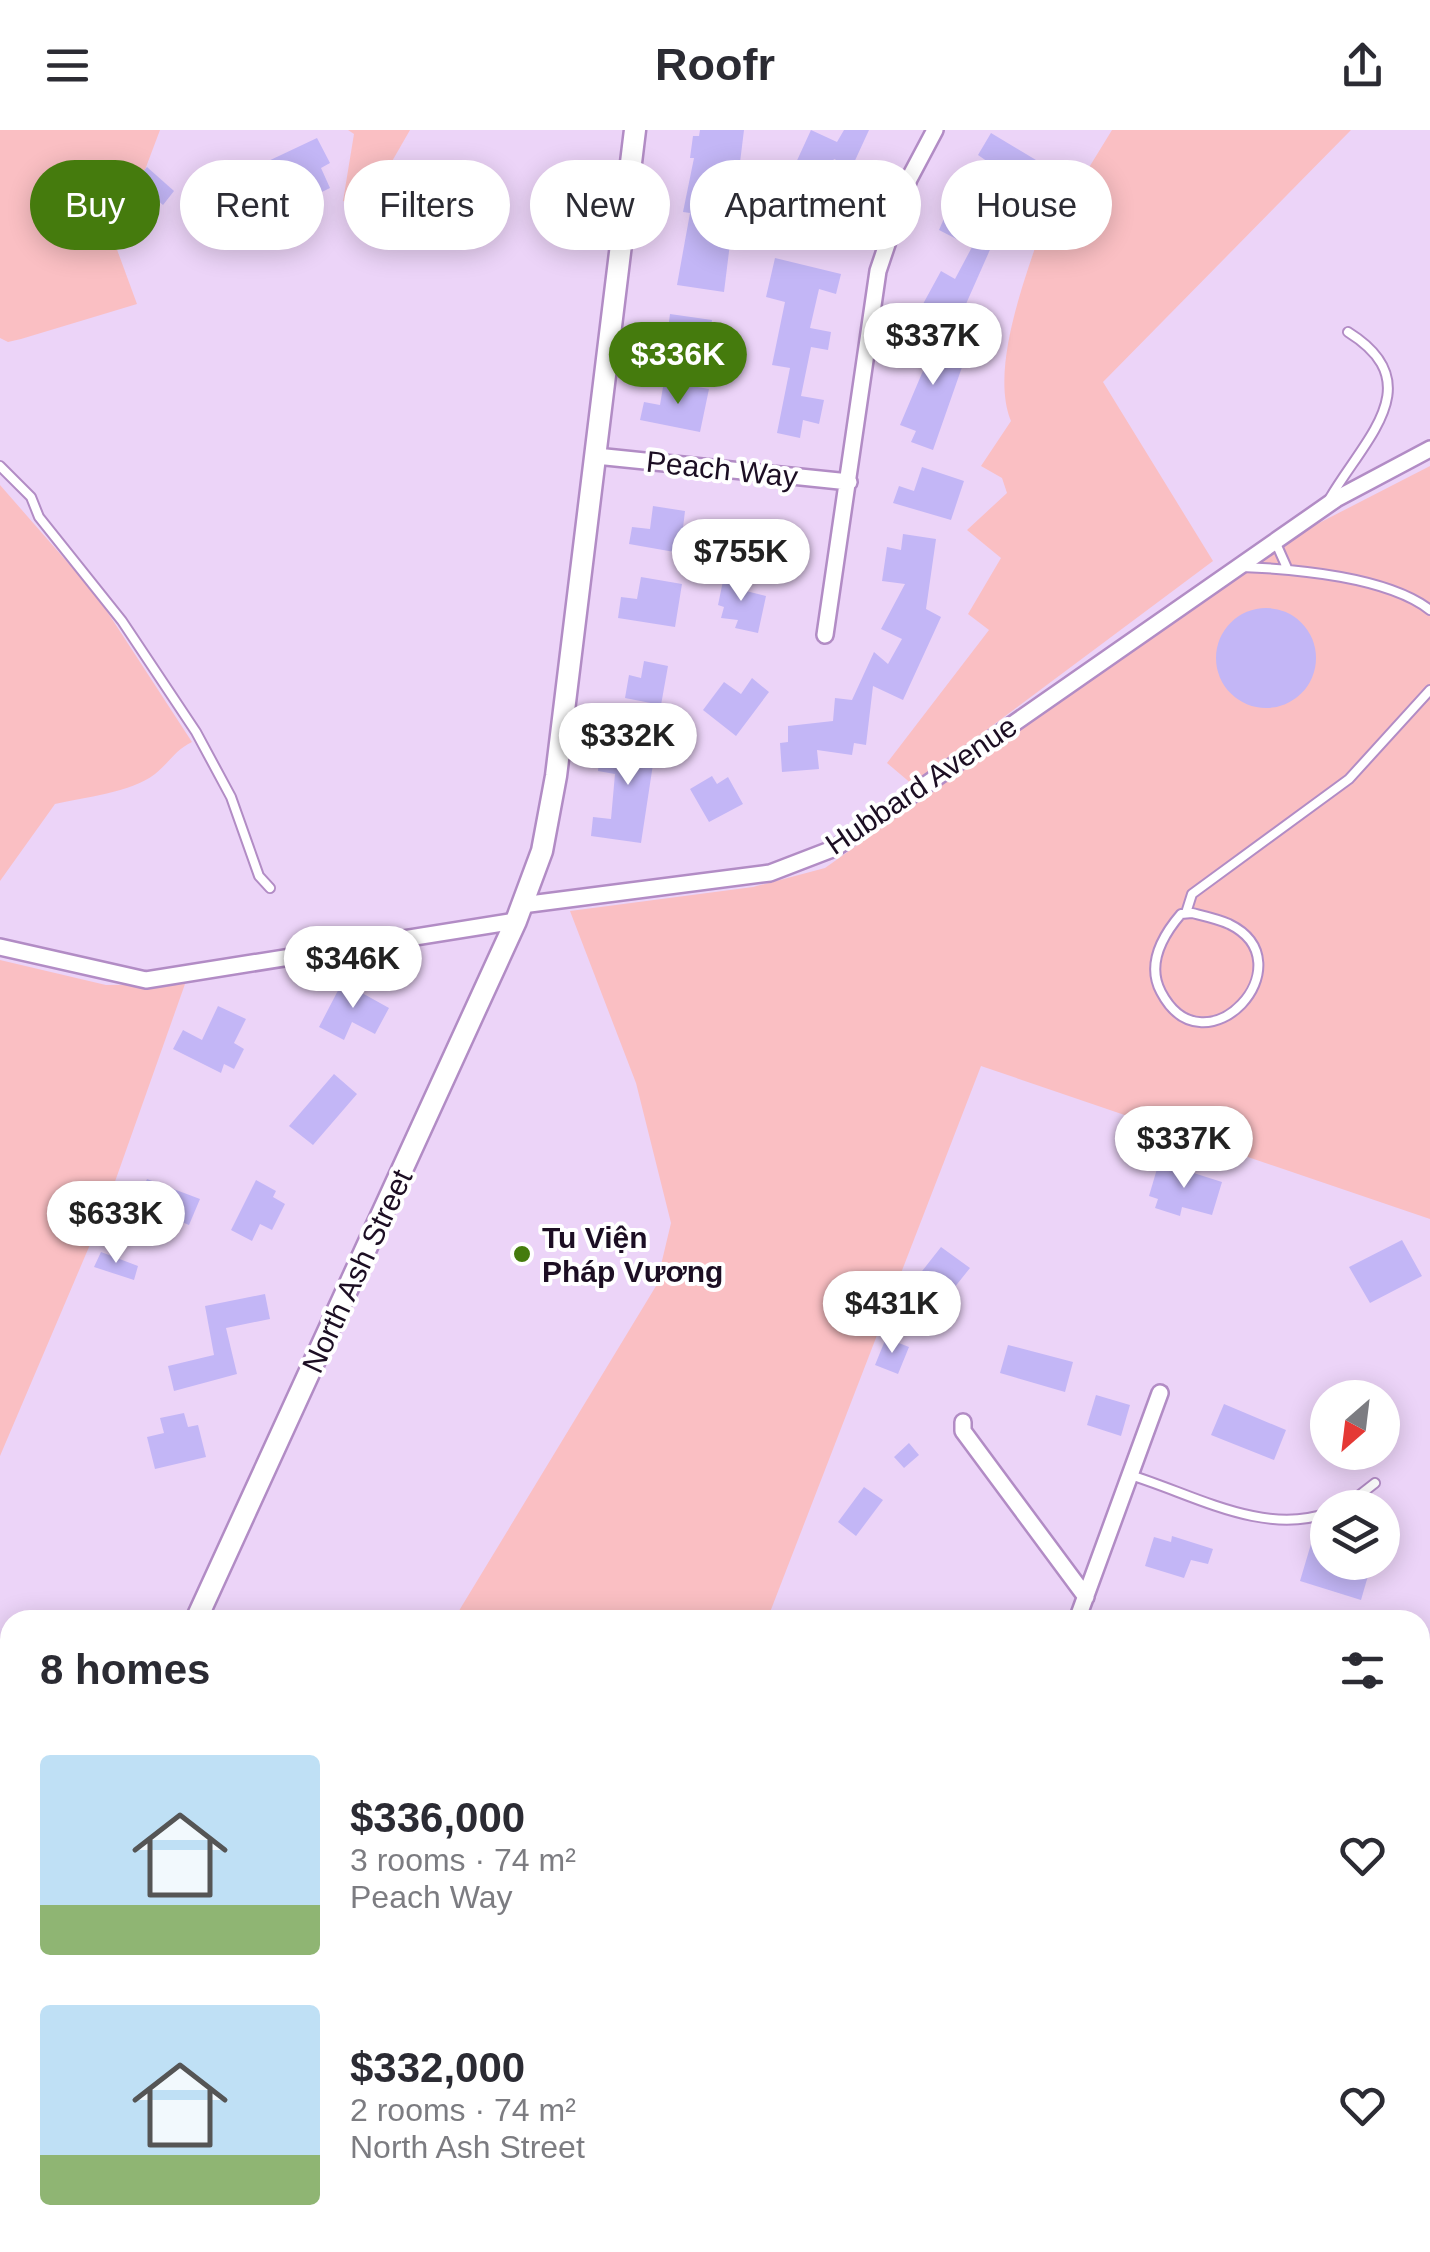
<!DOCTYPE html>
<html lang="en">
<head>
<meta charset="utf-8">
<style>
  :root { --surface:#fff; --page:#f7f7f7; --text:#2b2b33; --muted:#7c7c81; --accent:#457b0d }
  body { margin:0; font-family:Arial,sans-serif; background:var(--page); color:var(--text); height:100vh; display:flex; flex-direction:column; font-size:38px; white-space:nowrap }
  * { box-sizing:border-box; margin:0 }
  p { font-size:32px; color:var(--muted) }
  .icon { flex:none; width:55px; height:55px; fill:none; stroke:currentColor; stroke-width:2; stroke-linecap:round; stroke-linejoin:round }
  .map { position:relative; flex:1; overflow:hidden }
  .panel { position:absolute; left:0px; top:1480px; width:1430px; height:642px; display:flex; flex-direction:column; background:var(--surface); border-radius:30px 30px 0 0; box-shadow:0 5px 25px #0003 }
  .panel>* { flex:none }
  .banner { position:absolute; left:30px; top:30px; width:1370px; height:90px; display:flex; gap:20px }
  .needle { width:65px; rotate:208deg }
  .tools { position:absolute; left:1310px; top:1250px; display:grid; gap:20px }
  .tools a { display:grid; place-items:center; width:90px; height:90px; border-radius:50%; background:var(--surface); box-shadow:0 5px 25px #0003; font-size:50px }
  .price { position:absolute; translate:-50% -85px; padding:0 22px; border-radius:35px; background:#fff; color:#222; font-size:32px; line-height:65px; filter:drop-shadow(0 2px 5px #0008) }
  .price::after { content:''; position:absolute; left:50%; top:60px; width:30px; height:22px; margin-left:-15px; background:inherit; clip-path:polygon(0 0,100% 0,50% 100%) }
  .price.selected { background:var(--accent); color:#fff }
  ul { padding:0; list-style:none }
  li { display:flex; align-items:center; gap:30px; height:250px; padding:0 40px }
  li span { display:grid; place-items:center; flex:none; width:280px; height:200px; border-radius:10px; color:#555 }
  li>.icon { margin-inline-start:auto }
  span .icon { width:120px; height:120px; fill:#fffc; stroke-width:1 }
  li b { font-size:42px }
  h2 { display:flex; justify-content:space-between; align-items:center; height:120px; padding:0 40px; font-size:42px }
  .tag { padding:0 35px; border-radius:45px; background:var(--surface); box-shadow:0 5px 25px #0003; font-size:35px; line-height:90px }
  .tag.selected { background:var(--accent); color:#fff }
  header { display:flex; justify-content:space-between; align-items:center; height:130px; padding:0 40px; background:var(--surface); font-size:45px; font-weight:700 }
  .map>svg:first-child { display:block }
  .green { fill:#fabfc3 }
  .building { fill:#c3b6f6 }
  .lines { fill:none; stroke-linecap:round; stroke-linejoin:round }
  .lane-casing { stroke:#b28cc5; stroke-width:12 }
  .street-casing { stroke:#b28cc5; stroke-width:20 }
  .secondary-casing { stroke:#b28cc5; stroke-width:25 }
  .lane { stroke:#fff; stroke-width:8 }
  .street { stroke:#fff; stroke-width:15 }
  .secondary { stroke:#fff; stroke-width:20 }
  .poi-dot { fill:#457b0d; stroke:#fff; stroke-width:4 }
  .labels { text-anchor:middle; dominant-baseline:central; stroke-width:8; stroke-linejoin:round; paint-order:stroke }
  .street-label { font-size:30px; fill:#1c0e23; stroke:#fff }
  .poi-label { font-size:30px; font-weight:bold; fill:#1c0e23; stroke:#fff; text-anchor:start }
</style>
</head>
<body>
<header><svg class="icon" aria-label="menu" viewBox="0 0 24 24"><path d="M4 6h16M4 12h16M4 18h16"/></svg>Roofr<svg class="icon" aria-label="share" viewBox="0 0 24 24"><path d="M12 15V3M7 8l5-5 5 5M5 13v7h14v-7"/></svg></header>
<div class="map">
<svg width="1430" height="2122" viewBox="0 0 1430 2122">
  <rect width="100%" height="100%" fill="#ecd4f8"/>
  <path class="green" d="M0,0H160L137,61L153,81L108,95L137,174L21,209L8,212L0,208Z
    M348,0H410L364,80L343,71L354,4Z
    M1112,0H1351L1103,252L1213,431L913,655L887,633L989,500L968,484L1001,428L967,400L1007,363L1002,348L981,336L1011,291C991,243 1021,160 1037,112L1042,103L1047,106Z
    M1430,336V1089L981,936L767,1490H475L457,1484L656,1156L671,1093L636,953L570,781L753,757L825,738L1286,410Z
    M0,355L97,466L192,612C175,620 169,633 155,644C130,663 85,667 55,674L0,751Z
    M0,830L106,855L185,854L106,1077L0,1326Z
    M806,2112L865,2113L867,2122H776Z
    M102,2113H197L198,2122H27Z"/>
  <path class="building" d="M700,0H744L724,162L677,155L690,83L683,82L694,28H690L693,6H699Z
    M811,0L837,12L844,0H869L852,37L834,29L817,66L858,79L854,97L836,92L829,114L795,103L812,45L794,37Z
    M991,3L1041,33L1028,54L1019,48L1013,59L985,43L991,34L978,25Z
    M317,8L330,33L321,38L330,58L293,76L285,62L242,83L223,44L246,32L249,40Z
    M147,37L174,61L163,75L135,51Z
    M973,71L1004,88L962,183L948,176L943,185L923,174L941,141L955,149L972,117L939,100L946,84L964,92Z
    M775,128L841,144L836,164L819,159L810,198L831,202L828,220L811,217L801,266L824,270L819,294L803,290L800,308L777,303L790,238L772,235L785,172L766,167Z
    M670,184L712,190L706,230L648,221L651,204L667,207Z
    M917,202L968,220L933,320L911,312L916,301L900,295L928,229L910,223Z
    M664,251L709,259L700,302L640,290L644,272L660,275Z
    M922,337L964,351L951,390L893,373L899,356L914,361Z
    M653,376L685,381L680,423L629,414L632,397L650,399Z
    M755,389L790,396L787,416L805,419L802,439L748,430Z
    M903,404L936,409L926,479L941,487L903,570L873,556L866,615L854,613L852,625L817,620L819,639L782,642L780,613L788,612V596L833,591L835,568L852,570L874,522L888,534L902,509L881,499L905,454L882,451L887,417L901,420Z
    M724,446L748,451L746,461L766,466L758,503L735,498L738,490L721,488L724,477L718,475Z
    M641,447L682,454L675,497L618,488L621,467L637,469Z
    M1216 528a50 50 0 1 1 100 0a50 50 0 1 1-100 0Z
    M644,531L668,536L661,575L625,568L629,545L641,548Z
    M752,548L769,562L736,606L703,580L724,552L741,564Z
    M622,601L657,608L641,713L591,706L593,687L611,689L615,644L598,641L600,622L618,626Z
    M712,646L717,654L728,647L743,674L709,692L690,659Z
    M345,847L365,856L362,863L389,878L375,904L352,892L344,910L319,897Z
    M218,876L246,889L234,913L244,919L234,939L224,934L221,943L173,919L183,900L202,910Z
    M334,944L357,964L313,1015L289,996Z
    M1159,1032L1222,1052L1212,1085L1182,1077L1180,1086L1155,1078L1158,1069L1149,1066Z
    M147,1049L200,1069L189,1095L165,1085L161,1099L131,1088Z
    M256,1050L276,1061L273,1067L285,1074L272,1100L260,1094L252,1111L231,1100Z
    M1402,1110L1422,1146L1370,1173L1349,1137Z
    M941,1117L970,1138L946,1168L942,1164L932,1176L908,1159Z
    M101,1122L138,1136L134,1150L94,1137Z
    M265,1164L270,1189L226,1198L237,1244L174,1261L168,1236L214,1225L205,1176Z
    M886,1208L909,1217L898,1244L875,1235Z
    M1008,1215L1073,1232L1065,1262L1000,1243Z
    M1096,1265L1130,1275L1121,1306L1087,1295Z
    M1224,1274L1286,1300L1274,1330L1211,1305Z
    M184,1283L188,1297L198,1295L206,1327L155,1339L147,1307L164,1303L160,1288Z
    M909,1313L919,1325L904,1338L894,1327Z
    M864,1357L883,1370L856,1406L838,1392Z
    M1172,1406L1213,1419L1208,1434L1191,1430L1184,1448L1145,1436L1154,1407L1171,1412Z
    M1311,1414L1328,1419V1432H1372L1361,1470L1300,1451Z"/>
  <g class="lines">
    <defs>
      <path id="lane" d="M0,336L31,367L39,387L122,491L196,602L231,667L259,746L270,758
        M1330,368C1366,307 1430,253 1348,202
        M1275,411L1287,438
        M1242,437C1296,439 1388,447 1430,480
        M1186,783L1192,764L1349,649L1430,560
        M1192,783C1204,786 1218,789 1229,794C1309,833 1205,946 1161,862C1146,834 1163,805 1181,784Z
        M1130,1345C1193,1364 1262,1406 1328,1383
        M1343,1378L1375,1353"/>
      <path id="street" d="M596,326L849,352
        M825,505L878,141L909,49L935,0
        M522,775L770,743L835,718L1336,369L1430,319
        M0,817L146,850L516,791
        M963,1292V1301L1086,1467
        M1077,1490L1160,1263
        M1420,1739L1430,1707
        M701,2112L704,2122
        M931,2112L933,2122
        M730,2122L758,2112"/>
      <path id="secondary" d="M196,1490L516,791L542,721L556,646L635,0
        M0,1627L10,1628
        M1420,2088L1430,2092
        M216,2112L217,2122"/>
    </defs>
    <use href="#lane" class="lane-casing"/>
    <use href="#street" class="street-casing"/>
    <use href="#secondary" class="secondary-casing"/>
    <use href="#lane" class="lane"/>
    <use href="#street" class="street"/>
    <use href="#secondary" class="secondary"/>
  </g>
  <circle class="poi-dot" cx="522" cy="1124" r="10"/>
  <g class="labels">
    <g class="street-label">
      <text transform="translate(722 339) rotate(6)">Peach Way</text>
      <text transform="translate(921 655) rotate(-34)">Hubbard Avenue</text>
      <text transform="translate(357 1141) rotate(-65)">North Ash Street</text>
    </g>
    <g class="poi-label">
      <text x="542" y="1107">Tu Viện<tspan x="542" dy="34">Pháp Vương</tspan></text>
    </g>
  </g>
</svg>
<div class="tools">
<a><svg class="needle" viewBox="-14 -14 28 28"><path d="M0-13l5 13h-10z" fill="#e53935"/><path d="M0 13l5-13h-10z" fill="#7c7c81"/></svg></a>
<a><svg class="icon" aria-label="layers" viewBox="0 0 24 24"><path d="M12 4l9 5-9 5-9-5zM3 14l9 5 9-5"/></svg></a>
</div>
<b class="price" style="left:933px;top:258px">$337K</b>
<b class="price selected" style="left:678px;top:277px">$336K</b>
<b class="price" style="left:741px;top:474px">$755K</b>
<b class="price" style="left:628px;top:658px">$332K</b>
<b class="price" style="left:353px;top:881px">$346K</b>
<b class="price" style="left:1184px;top:1061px">$337K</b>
<b class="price" style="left:116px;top:1136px">$633K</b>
<b class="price" style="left:892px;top:1226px">$431K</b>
<div class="banner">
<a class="tag selected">Buy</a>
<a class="tag">Rent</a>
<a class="tag">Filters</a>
<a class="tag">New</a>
<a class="tag">Apartment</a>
<a class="tag">House</a>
</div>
<section class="panel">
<h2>8 homes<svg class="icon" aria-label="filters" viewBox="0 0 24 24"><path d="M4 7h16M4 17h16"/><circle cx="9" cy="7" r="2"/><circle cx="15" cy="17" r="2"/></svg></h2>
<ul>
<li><span style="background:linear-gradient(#bfe0f5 75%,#8fb573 0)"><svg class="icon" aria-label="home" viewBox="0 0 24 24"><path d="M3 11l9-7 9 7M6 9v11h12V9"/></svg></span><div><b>$336,000</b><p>3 rooms · 74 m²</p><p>Peach Way</p></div><svg class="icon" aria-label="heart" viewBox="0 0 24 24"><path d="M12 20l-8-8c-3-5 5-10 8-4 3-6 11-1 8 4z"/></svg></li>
<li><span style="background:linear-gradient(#bfe0f5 75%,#8fb573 0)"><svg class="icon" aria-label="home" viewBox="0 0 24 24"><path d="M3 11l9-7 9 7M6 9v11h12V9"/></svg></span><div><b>$332,000</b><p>2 rooms · 74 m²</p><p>North Ash Street</p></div><svg class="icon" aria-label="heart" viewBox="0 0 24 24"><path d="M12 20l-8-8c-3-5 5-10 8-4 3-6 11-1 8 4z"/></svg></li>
</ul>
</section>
</div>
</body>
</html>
